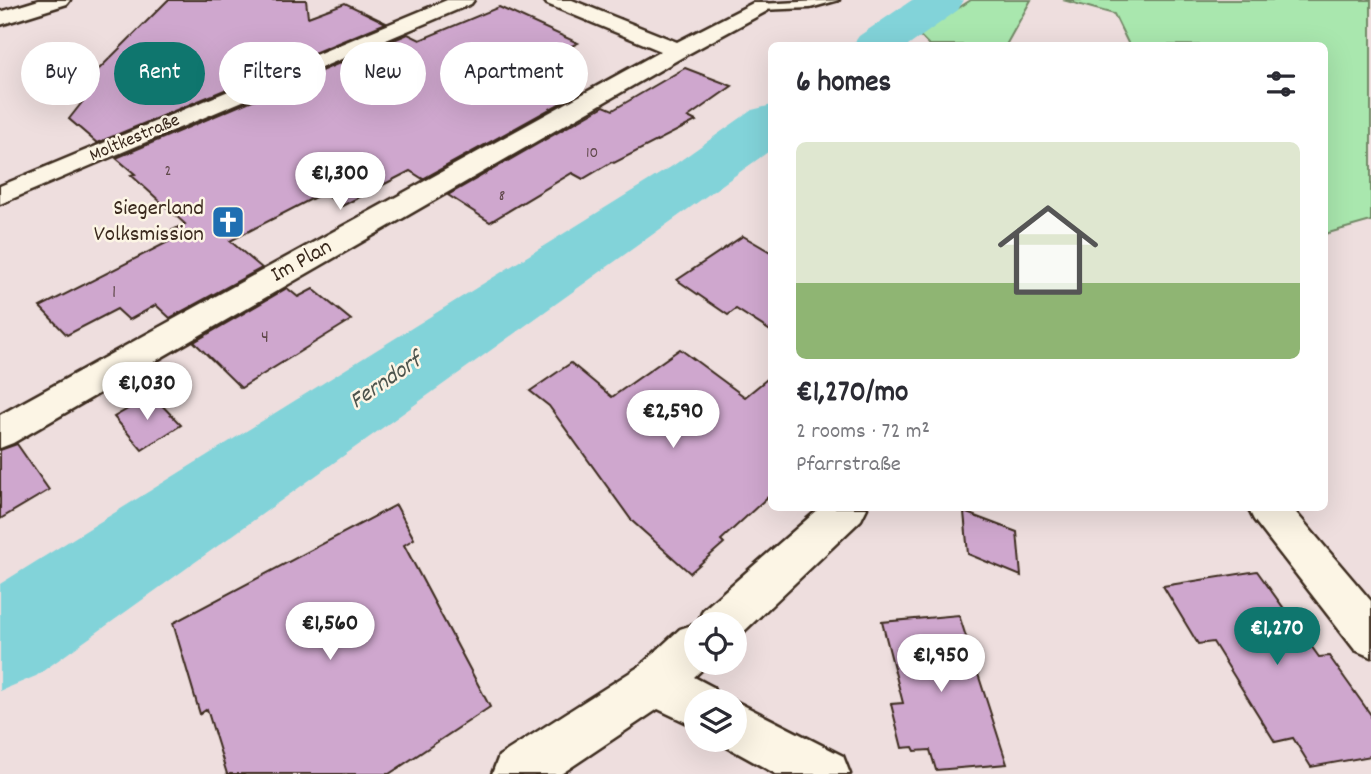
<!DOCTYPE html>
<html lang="en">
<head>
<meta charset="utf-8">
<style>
  :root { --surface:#fff; --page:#f7f7f7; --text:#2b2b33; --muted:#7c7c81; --accent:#0f766e }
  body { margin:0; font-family:Dekko,sans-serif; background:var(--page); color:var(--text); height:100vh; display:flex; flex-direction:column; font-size:26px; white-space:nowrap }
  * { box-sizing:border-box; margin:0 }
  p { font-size:23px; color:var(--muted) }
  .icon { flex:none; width:38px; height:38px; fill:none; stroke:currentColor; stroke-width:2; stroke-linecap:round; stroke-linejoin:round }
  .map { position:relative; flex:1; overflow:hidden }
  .details { position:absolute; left:768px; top:42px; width:560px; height:469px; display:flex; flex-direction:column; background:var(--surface); border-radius:10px; box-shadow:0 7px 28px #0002 }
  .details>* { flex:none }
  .banner { position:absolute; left:21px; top:42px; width:642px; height:63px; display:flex; gap:14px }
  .tools { position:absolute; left:684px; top:612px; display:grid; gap:14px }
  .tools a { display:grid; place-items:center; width:63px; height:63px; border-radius:50%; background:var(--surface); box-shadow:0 7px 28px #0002; font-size:35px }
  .price { position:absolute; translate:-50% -60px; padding:0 16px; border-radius:24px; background:#fff; color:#222; font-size:23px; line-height:46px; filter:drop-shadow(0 2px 4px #0008) }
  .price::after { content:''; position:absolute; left:50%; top:42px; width:21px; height:16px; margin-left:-10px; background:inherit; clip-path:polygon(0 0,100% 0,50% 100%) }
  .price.selected { background:var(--accent); color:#fff }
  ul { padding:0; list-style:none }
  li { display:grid; align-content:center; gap:14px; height:371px; padding:0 28px }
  li span { display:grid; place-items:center; height:217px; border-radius:10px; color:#555 }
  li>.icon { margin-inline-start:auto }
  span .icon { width:126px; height:126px; fill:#fffc; stroke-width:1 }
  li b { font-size:30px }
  h2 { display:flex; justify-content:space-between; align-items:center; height:84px; padding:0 28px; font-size:30px }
  .pill { padding:0 24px; border-radius:32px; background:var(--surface); box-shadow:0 7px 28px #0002; font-size:24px; line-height:63px }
  .pill.selected { background:var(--accent); color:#fff }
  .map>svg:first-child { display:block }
  .green { fill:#a9e7ae; stroke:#728866; stroke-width:2 }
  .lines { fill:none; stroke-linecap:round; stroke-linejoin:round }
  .river { fill:#82d3d9; fill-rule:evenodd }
  .building { fill:#cfa7ce; stroke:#3b2a1e; stroke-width:2 }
  .service-casing { stroke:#3b2a1e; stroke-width:5 }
  .minor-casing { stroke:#3b2a1e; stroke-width:5 }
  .service { fill:#fcf5e5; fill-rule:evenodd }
  .minor { fill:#fcf5e5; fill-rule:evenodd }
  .labels { text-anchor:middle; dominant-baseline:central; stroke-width:5; stroke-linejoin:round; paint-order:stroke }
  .far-number-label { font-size:16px; fill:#60494a }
  .far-street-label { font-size:19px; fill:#3b2a1e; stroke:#fcf5e5 }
  .number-label { font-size:19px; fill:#60494a }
  .poi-label { font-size:23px; fill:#3b2a1e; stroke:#fcf5e5; text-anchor:end }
  .street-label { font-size:23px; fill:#3b2a1e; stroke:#fcf5e5 }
  .water-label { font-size:24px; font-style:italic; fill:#4d544d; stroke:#fcf5e5 }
</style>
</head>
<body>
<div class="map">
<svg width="1371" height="774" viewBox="0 0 1371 774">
  <rect width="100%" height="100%" fill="#eedede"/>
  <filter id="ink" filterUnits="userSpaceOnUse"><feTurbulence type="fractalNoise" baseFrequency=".0143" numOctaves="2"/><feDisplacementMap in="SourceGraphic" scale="14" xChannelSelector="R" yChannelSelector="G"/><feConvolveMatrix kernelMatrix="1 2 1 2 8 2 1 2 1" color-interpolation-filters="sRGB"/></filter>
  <g filter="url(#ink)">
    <path class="green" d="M971,0H1031L1006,45H929L918,34Z
      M1063,0H1371V221L1325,234V46L1129,45L1114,14Z"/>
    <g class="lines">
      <path class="river" d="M912,0H964L958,10L908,46H852L859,36Z
        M772,105V149L36,676L0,691V584L674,165L752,110Z"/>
    </g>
    <path class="building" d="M168,0H306L308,17L345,3L386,23L97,143L69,119L98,82L91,77Z
      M499,7L578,43L538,62L543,64L531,69L579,93L423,179L410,171L342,206L323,193L230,241L262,268L170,318L156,305L129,320L117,309L67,335L40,307L168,242L161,236L185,224L131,175L135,174L116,158L408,34L420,40Z
      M685,68L732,86L688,117L696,121L614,163L612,162L583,179L572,173L490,222L448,195L604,106L613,110Z
      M743,236L772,253V332L736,309L728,315L677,280Z
      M287,288L298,297L313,289L351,320L241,388L194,342Z
      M680,349L745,397L772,375V493L721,540L724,543L690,573L632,521L549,406L530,391L571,363L612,397Z
      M152,395L181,425L142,450L114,417Z
      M17,444L49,490L0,519V450Z
      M396,505L414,539L404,545L490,707L389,774H227L207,709L200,714L173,623Z
      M964,512L1017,532L1021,576L968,554Z
      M1257,571L1319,657L1329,656L1371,715V756L1311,767L1293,738L1275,742L1213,642L1198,644L1163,586Z
      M959,615L1007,764L936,770L930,750L915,751L913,747L902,748L891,704L903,703L882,622Z"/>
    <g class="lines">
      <defs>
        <path id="service" d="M839,0L810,8L760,10L755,7L760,4Z"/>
        <path id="minor" d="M39,0H70L67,4L0,25V12Z
          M447,0H474L471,4L0,204V186Z
          M544,0H572L677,42L753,3H767L770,7L767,11L686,55L13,443L0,448V415L661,51L547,4Z
          M820,508H867L861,520L735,640V625H696V663H709L694,677L713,687L719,702H696V727L658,709L561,774H492L499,756L640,666L680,629L698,623L703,610Z
          M1248,508H1292L1371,601V657L1355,650L1254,520Z
          M735,701L843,756L850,774H776L718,742L735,740Z"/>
      </defs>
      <use href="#service" class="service-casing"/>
      <use href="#minor" class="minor-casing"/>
      <use href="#service" class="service"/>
      <use href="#minor" class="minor"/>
    </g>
  </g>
  <defs>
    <symbol id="church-square" viewBox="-11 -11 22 22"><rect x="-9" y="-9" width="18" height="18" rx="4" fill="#1f6fb2" stroke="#fcf5e5"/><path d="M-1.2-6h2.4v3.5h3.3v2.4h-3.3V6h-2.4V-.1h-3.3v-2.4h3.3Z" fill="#fff"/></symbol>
  </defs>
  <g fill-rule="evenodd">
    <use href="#church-square" x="209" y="203" width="38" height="38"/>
  </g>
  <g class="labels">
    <g class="far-number-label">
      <text x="592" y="153">10</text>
      <text x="168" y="171">2</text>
      <text x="502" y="196">8</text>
    </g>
    <g class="far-street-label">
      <text transform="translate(135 139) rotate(-23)">Moltkestraße</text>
    </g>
    <g class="number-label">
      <text x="114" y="293">1</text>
      <text x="265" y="338">4</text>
    </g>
    <g class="poi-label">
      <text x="204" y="209">Siegerland<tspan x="204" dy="26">Volksmission</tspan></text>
    </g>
    <g class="street-label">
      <text transform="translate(302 262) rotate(-29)">Im Plan</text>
    </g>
    <g class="water-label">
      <text transform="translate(386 382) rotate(-34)">Ferndorf</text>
    </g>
  </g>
</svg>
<div class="tools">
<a><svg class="icon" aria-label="locate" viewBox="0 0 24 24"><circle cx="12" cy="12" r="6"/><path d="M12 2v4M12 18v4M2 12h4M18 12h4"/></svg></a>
<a><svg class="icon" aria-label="layers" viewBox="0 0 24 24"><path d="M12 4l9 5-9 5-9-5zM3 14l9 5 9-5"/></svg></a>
</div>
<b class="price" style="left:340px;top:212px">€1,300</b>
<b class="price" style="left:147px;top:422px">€1,030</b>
<b class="price" style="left:673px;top:450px">€2,590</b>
<b class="price" style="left:330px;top:662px">€1,560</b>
<b class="price selected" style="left:1277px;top:667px">€1,270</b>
<b class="price" style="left:941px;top:694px">€1,950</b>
<div class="banner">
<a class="pill">Buy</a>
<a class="pill selected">Rent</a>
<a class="pill">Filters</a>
<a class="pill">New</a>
<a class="pill">Apartment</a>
</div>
<section class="details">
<h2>6 homes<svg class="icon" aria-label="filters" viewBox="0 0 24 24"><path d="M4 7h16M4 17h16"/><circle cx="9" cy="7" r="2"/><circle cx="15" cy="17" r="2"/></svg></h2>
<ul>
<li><span style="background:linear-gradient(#dfe7d0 65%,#8fb573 0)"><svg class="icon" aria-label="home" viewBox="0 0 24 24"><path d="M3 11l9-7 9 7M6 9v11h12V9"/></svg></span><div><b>€1,270/mo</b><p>2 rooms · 72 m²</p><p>Pfarrstraße</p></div></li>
</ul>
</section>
</div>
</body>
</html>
